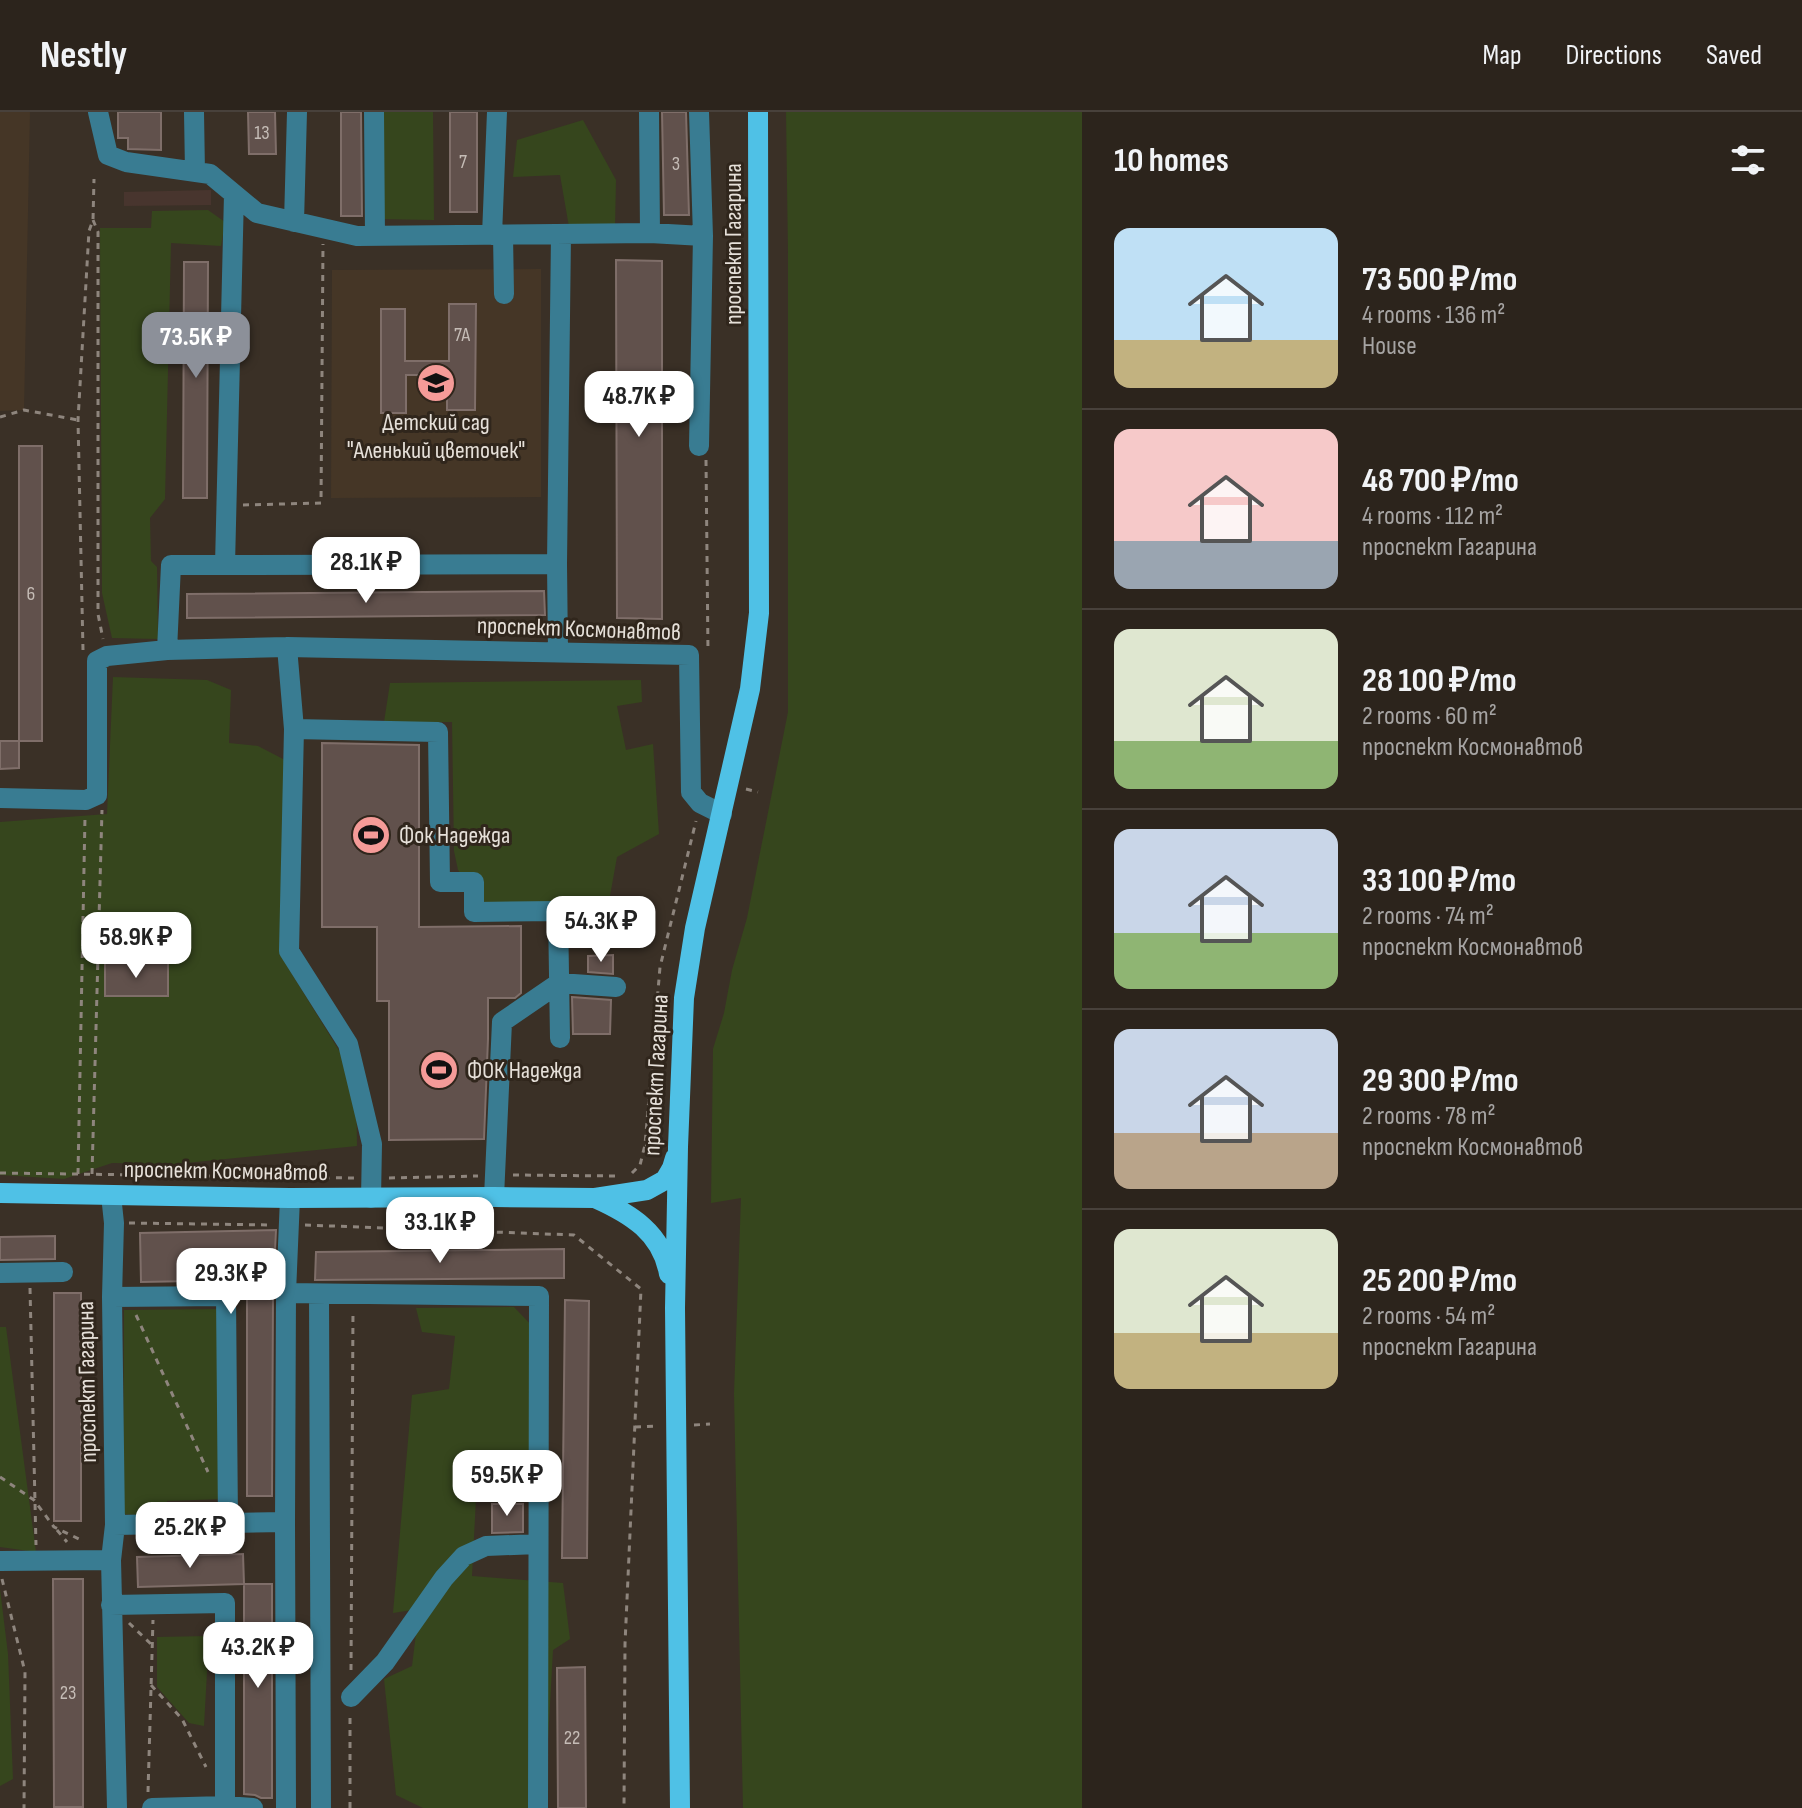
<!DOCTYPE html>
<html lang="en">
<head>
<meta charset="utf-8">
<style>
  :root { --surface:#2c241c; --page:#383029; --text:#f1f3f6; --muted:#a6a4a3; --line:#48413b; --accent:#8c9099 }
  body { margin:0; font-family:"Sofia Sans Condensed",sans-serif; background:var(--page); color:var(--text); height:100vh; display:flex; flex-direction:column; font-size:30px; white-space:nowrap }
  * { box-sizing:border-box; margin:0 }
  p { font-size:26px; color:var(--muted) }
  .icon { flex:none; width:44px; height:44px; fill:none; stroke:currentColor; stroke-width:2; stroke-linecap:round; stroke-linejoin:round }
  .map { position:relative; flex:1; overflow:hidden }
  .drawer { display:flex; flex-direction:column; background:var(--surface); width:720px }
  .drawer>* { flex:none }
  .price { position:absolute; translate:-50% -68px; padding:0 18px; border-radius:16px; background:#fff; color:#222; font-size:26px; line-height:52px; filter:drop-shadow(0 2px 4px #0008) }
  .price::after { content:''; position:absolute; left:50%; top:48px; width:24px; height:18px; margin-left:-12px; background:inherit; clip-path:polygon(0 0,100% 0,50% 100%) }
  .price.selected { background:var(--accent); color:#fff }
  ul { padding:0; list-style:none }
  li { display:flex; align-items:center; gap:24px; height:200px; padding:0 32px }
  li+li { border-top:2px solid var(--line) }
  li span { display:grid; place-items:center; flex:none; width:224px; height:160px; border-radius:16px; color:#555 }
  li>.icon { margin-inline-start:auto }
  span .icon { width:96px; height:96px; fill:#fffc; stroke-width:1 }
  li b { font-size:34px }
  h2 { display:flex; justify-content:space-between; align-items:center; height:96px; padding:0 32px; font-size:34px }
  header { display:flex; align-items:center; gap:48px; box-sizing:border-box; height:112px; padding:0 40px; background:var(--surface); border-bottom:2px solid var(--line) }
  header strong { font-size:38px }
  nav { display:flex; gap:44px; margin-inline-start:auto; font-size:28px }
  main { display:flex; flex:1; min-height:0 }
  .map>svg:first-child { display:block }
  .commercial { fill:#48352e }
  .built { fill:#453626 }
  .green { fill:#36461d }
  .building { fill:#61514c; stroke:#7f6e69; stroke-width:2 }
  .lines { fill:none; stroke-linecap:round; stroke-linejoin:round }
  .path { stroke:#8e857d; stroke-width:3; stroke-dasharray:6 6; stroke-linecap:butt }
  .minor { stroke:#397c92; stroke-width:20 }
  .major { stroke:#4fc1e6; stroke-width:20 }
  .labels { text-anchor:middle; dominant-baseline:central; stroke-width:6; stroke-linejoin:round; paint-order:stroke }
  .number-label { font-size:20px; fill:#c5bcb6 }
  .street-label { font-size:24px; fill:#e6e0d9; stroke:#30261c }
  .poi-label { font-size:24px; fill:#e6e0d9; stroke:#30261c; text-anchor:start }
</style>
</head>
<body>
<header>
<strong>Nestly</strong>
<nav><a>Map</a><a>Directions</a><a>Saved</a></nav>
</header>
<main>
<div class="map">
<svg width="1082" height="1696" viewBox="0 0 1082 1696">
  <rect width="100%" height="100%" fill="#3a3026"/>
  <path class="commercial" d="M211,78V93L124,94V80Z"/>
  <path class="built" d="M0,0H30L24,298L0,299Z
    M541,157V385L331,386L332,158Z"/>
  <path class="green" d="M376,0H433L434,108L378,107Z
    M786,0H1082V1696H743L734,1282L741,1086L711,1091L713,937L724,901L732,858L747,806L788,600V141Z
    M583,8L616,68L615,114L569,115L560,63L513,65L517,28Z
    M208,98L225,110L221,134L171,131L165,387L150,406L151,449L157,455L158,527L112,526L102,481L100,116H151L152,99Z
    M113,565L207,568L231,578L229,631L258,634L285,648L287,854L356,966L357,1034L176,1052L112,1051L64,1067L0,1063V710L107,702Z
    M641,568L642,590L617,594L626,638L653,632L659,722L617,745L608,795L481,794L458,758L454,739L452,610H384L390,571Z
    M514,1195L536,1218L532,1380L476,1386L472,1464L563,1471L570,1527L553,1538L545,1683L536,1696H423L396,1683L384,1567L412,1554L419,1497L393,1501L412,1283L449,1277L455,1224L422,1220L416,1196Z
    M224,1197L225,1387L167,1389L165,1405L123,1402L124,1198Z
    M0,1215H6L36,1440L0,1435Z
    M0,1477L8,1542L13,1667L0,1674Z
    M209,1524L204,1614L189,1611L157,1575V1525Z"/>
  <path class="building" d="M118,0H161V38L128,37V26H118Z
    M248,0H275L276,42H249Z
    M341,0H361L362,104H341Z
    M450,0H477V100H450Z
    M662,0H686L689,103H664Z
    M616,148L662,149V507L617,506Z
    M184,150H208L207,386H183Z
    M449,192H476L475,298H447V263H406V301H381V197H405V249H449Z
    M19,334H42V629H19Z
    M544,479L545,503L187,506V482Z
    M0,629H19V656L0,657Z
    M322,631L419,633V815L521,814V881L515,886H488V927L484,1027L389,1028V889H377V815H322Z
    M613,843V862L588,860V844Z
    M105,851H168V884H105Z
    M572,885L611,888L610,922H573Z
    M276,1118L273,1180L272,1384H247V1168L141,1170L140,1121Z
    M55,1124V1147L0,1148V1125Z
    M564,1137V1166L315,1168L316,1140Z
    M54,1181H81V1409H54Z
    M565,1188L589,1189L587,1446H562Z
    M492,1392H523V1420L492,1421Z
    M243,1442L244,1472L138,1475L137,1445Z
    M53,1467H83V1695H54Z
    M244,1472H272V1686H261L255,1683L244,1682Z
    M585,1555L586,1696H558L557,1556Z"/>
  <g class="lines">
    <path class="path" d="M93,108L98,120V502L103,527
      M0,305L24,298L78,308
      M706,348L708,540
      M243,393L321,391L323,132
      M83,538L78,308L89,119L93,108L94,67
      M746,677L758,680
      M645,1033L661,1034
      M0,1061L354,1066
      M632,1061L640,1053L645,1033L660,855L696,709
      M78,1062L85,705
      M92,1062L102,698
      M513,1063L618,1064
      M389,1066L478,1064
      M129,1111L270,1113
      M305,1113L574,1123L641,1177L625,1532L624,1696
      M30,1176L36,1433
      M136,1203L208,1360
      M694,1313L710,1312
      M635,1315L658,1314
      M0,1365L34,1388L54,1415L79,1427L83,1431
      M57,1418L67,1430
      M2,1467L25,1560L24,1696
      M129,1511L152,1533
      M351,1558L353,1198
      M151,1573L182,1607L206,1655
      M148,1680L153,1508
      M350,1696V1602"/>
    <path class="minor" d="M98,0L108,43L126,50L210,62L257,101L357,124L650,121L703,124
      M194,0L195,60
      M374,0L375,124
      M649,0L650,121
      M294,110L297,0
      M492,123L497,0
      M503,123L504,182
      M699,334L703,124L699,0
      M557,452L561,122
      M225,453L557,452L558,540
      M287,535L294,617L289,839L348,932L372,1032L371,1086
      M167,538L171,453H225L234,82
      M294,617L438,620L440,770H474V800L558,799L560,926
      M0,686L86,688L97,683V549L107,544L167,538L287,535L689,543L691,680L700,691L722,702
      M111,1083L114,1111L112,1185L115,1413L111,1448L117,1696
      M494,1085L502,910L559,871L616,875
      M0,1161L63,1160
      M286,1181L539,1184L538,1696
      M319,1182L321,1696
      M112,1185L226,1184L228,1411
      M285,1410L286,1696
      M115,1413L285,1410L286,1181L290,1086
      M0,1449L111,1448
      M111,1493L225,1491V1694
      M351,1585L385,1550L444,1466L464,1444L486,1434L538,1432
      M152,1696L225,1694L253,1696"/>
    <path class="major" d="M0,1081L290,1086L494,1085L595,1086L647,1078L665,1068L672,1056L675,1046
      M595,1086C631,1102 662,1121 669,1162
      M680,1696L675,1196L678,1035L684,886L695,816L750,577L759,501L758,0"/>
  </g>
  <defs>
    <symbol id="school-disc" viewBox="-11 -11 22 22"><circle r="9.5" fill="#f59b98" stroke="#30261c"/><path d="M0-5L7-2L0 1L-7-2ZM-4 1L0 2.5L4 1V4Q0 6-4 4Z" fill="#111"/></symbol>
    <symbol id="stadium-disc" viewBox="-11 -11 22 22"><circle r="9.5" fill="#f59b98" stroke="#30261c"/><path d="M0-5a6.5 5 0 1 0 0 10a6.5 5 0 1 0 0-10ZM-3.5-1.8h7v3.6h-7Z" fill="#111"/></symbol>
  </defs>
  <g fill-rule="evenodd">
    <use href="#school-disc" x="414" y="249" width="44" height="44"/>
    <use href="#stadium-disc" x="349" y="701" width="44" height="44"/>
    <use href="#stadium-disc" x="417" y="936" width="44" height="44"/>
  </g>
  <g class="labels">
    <g class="number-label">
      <text x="262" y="21">13</text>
      <text x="463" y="50">7</text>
      <text x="676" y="52">3</text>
      <text x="462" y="223">7А</text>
      <text x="31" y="482">6</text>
      <text x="68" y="1581">23</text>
      <text x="572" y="1626">22</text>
    </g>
    <g class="street-label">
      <text transform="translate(733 132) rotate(-90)">проспект Гагарина</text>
      <text transform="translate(579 517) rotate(2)">проспект Космонавтов</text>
      <text transform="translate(656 963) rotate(-87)">проспект Гагарина</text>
      <text transform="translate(226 1059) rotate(1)">проспект Космонавтов</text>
      <text transform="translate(87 1270) rotate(-91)">проспект Гагарина</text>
    </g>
    <g class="poi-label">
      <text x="436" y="310" text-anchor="middle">Детский сад<tspan x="436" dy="28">"Аленький цветочек"</tspan></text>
      <text x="399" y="723">Фок Надежда</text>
      <text x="467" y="958">ФОК Надежда</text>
    </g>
  </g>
</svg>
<b class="price selected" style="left:196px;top:268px">73.5K ₽</b>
<b class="price" style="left:639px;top:327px">48.7K ₽</b>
<b class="price" style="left:366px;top:493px">28.1K ₽</b>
<b class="price" style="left:601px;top:852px">54.3K ₽</b>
<b class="price" style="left:136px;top:868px">58.9K ₽</b>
<b class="price" style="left:440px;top:1153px">33.1K ₽</b>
<b class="price" style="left:231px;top:1204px">29.3K ₽</b>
<b class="price" style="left:507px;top:1406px">59.5K ₽</b>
<b class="price" style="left:190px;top:1458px">25.2K ₽</b>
<b class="price" style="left:258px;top:1578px">43.2K ₽</b>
</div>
<section class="drawer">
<h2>10 homes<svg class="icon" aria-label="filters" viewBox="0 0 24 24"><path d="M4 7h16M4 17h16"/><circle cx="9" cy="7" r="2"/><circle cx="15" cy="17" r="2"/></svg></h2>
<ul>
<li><span style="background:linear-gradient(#bfe0f5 70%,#c2b280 0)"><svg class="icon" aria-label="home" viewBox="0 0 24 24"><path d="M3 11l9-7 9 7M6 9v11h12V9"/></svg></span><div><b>73 500 ₽/mo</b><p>4 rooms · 136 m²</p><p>House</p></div></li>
<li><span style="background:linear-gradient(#f6c9c9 70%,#9aa5b1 0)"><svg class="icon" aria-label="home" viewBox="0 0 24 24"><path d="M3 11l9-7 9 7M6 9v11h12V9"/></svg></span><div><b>48 700 ₽/mo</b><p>4 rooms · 112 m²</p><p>проспект Гагарина</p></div></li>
<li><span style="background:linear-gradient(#dfe7d0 70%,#8fb573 0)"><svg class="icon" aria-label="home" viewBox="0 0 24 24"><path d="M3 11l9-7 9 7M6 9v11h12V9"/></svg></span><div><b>28 100 ₽/mo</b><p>2 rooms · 60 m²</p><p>проспект Космонавтов</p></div></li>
<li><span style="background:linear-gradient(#c9d6e8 65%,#8fb573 0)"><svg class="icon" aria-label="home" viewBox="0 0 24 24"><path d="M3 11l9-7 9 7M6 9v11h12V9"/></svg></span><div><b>33 100 ₽/mo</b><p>2 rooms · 74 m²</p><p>проспект Космонавтов</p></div></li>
<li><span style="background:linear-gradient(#c9d6e8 65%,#b9a48a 0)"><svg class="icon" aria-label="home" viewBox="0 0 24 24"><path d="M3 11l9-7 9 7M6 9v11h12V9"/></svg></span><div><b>29 300 ₽/mo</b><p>2 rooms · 78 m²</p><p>проспект Космонавтов</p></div></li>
<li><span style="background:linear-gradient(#dfe7d0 65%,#c2b280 0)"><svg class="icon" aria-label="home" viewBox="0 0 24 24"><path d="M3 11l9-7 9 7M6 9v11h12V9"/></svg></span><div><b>25 200 ₽/mo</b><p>2 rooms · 54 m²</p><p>проспект Гагарина</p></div></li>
</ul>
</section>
</main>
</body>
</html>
